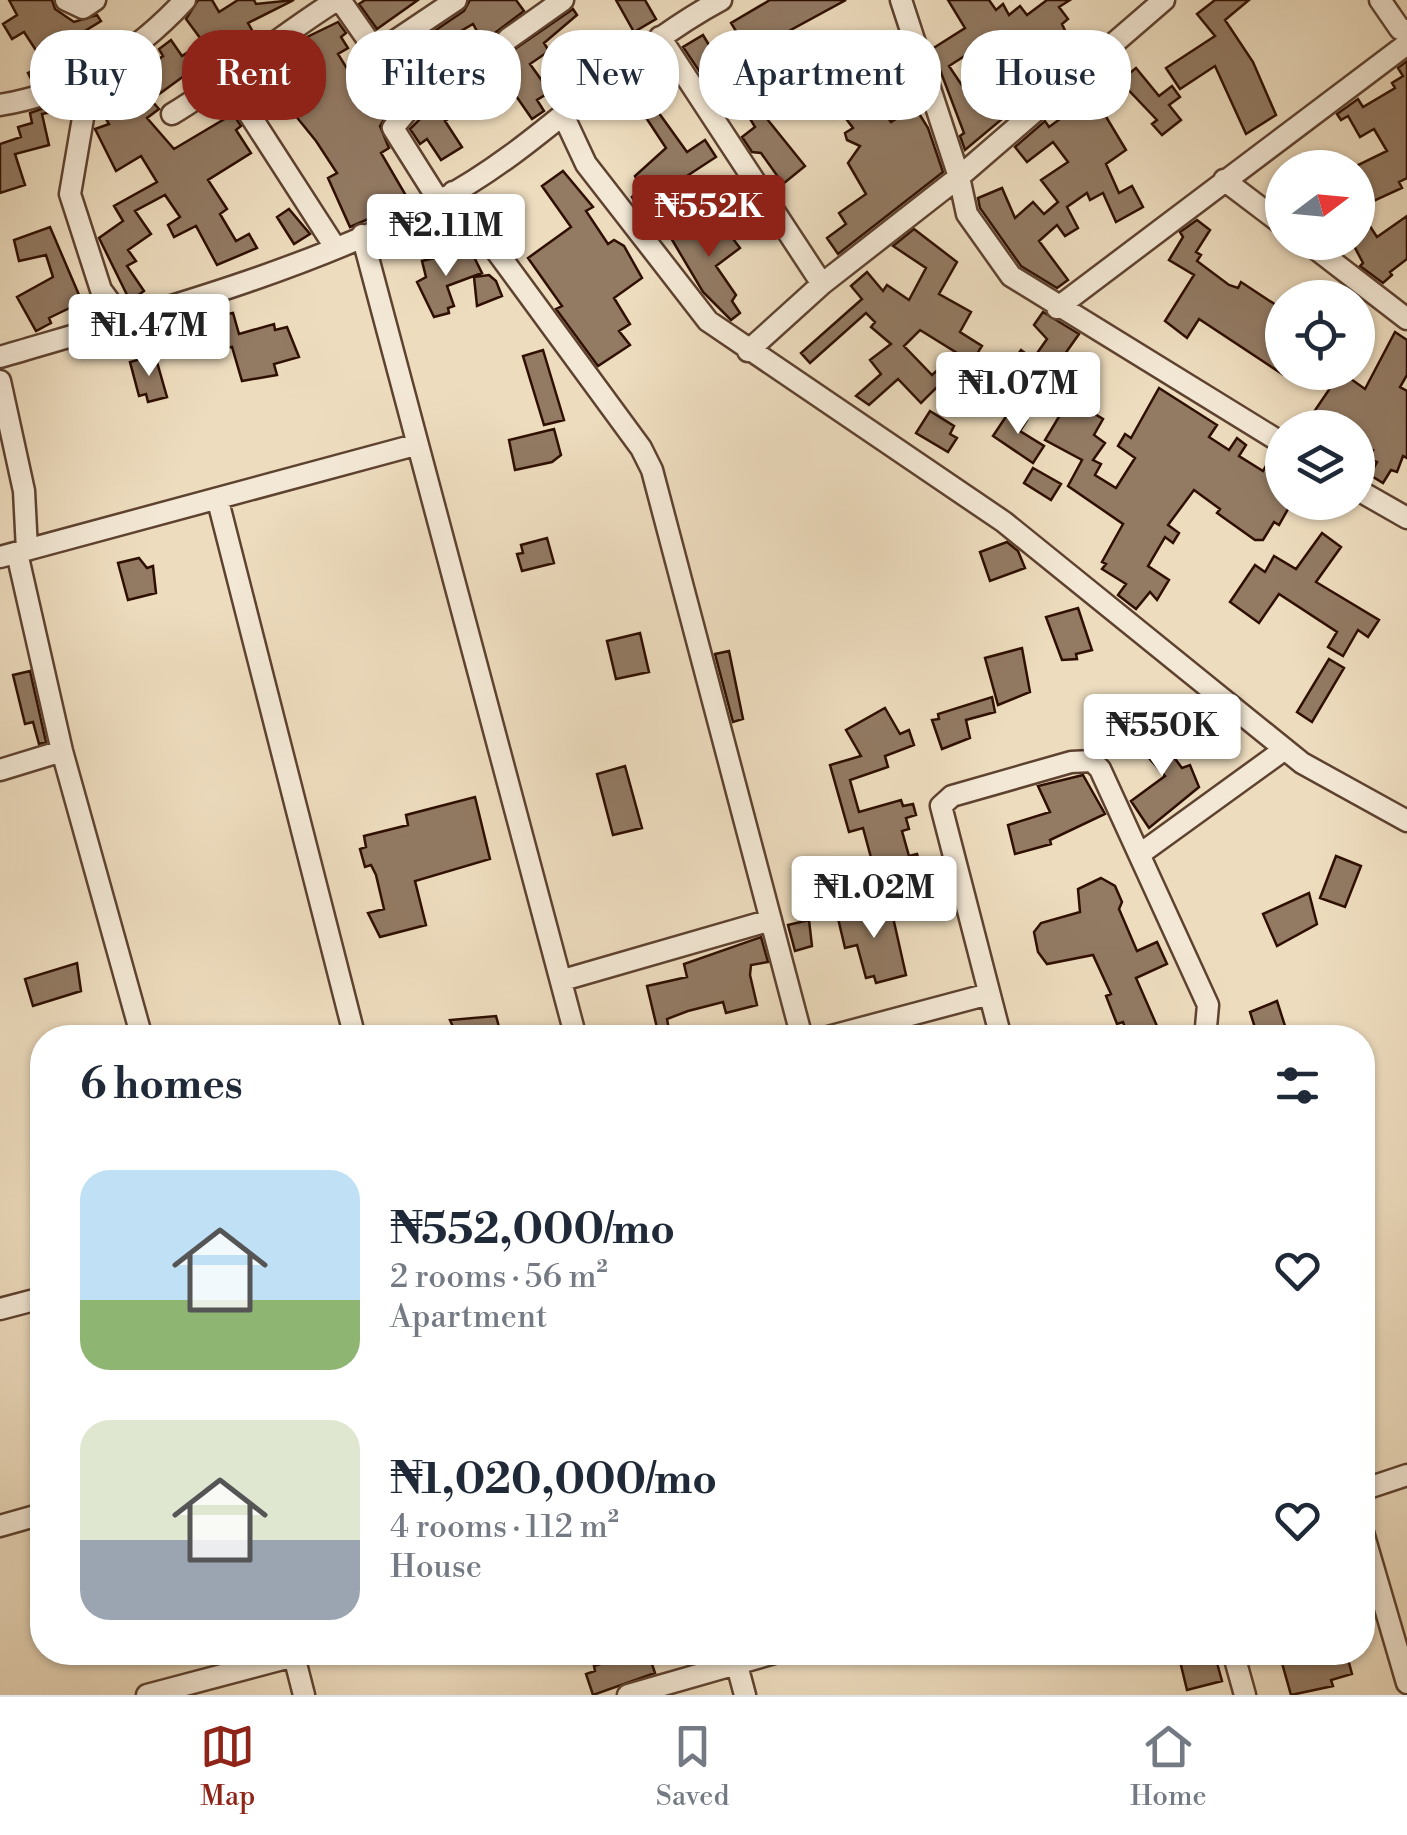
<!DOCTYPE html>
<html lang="en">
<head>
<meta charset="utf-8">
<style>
  :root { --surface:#fff; --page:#f6f6f7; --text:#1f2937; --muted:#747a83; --line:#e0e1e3; --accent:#8f2418 }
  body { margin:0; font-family:"Libre Bodoni",serif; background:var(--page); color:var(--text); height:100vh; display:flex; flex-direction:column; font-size:38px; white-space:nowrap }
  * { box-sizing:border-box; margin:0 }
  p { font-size:32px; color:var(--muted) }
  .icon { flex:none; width:55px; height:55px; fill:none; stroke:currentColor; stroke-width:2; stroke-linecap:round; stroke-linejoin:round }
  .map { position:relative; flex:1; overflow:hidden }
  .details { position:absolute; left:30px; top:1025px; width:1345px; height:640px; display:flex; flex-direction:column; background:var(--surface); border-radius:40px; box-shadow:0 2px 8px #0004 }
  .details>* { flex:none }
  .hud { position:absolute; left:30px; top:30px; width:1348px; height:90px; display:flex; gap:20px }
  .needle { width:65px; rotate:74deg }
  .tools { position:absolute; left:1265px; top:150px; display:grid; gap:20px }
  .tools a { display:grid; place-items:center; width:110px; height:110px; border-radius:50%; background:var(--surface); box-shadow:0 2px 8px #0004; font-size:50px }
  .price { position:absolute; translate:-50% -85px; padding:0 22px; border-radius:10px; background:#fff; color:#222; font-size:32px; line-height:65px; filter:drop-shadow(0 2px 5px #0008) }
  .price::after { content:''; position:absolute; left:50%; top:60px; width:30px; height:22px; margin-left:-15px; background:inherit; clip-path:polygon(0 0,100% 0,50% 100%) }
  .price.current { background:var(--accent); color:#fff }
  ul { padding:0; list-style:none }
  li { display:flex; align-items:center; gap:30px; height:250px; padding:0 50px }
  li span { display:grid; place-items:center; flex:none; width:280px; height:200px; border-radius:30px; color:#555 }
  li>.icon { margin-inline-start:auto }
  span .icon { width:120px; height:120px; fill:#fffc; stroke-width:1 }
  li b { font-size:42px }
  h2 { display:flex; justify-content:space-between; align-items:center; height:120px; padding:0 50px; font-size:42px }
  .chip { padding:0 35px; border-radius:40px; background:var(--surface); box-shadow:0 2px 8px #0004; font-size:35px; line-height:90px }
  .chip.current { background:var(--accent); color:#fff }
  .menu { display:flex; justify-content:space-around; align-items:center; height:140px; border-top:2px solid var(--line); background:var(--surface); font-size:28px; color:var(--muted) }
  .menu a { display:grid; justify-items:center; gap:5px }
  .menu .current { color:var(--accent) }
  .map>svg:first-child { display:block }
  .building { fill:#927a63; stroke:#2f0f01; stroke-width:2.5; fill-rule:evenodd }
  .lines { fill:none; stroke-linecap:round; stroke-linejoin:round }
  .minor-casing { stroke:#5e4230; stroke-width:25 }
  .minor { stroke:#f3e8d5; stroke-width:20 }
</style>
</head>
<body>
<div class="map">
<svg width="1407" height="1695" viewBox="0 0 1407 1695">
  <rect width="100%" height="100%" fill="#eddcbe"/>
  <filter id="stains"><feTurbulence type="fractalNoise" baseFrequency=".002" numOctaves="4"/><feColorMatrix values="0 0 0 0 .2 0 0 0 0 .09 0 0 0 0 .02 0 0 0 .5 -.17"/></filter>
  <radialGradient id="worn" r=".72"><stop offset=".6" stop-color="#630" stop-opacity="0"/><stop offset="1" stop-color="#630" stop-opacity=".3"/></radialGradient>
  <path class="building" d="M9,0H52L55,9L74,22L97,15L101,21L80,34L90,59L33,83L28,73L45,64L24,32L12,39L3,24L17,15Z
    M198,0H212L219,12L238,0H254L256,4L294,0L248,23L257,39L206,75L199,65L151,100L159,109L147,118L174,149L233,114L241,126L236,130L251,153L208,180L227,209L220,214L236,241L249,234L257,248L217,265L196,226L174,237L168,225L180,217L165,195L135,211L151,234L128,250L136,261L127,266L144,291L130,301L99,238L123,221L114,206L157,182L141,156L116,171L95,129L109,124L102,112L144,85L137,74L163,56L159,49L171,40L182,56L203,42L186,19Z
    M365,0H418L377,29L359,4Z
    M470,0H516L524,11L483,42L473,24L451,37L488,93L445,121L462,147L441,160L427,139L420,144L410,129L434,105L402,53L464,11Z
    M616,0H645L656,19L634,32Z
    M770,0H846L730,63L755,104L805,166L783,184L761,153L752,152L742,137L755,127L722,72L706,81L683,47L703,35L715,55L742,41L731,23Z
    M948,0H989L996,10L1003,4L1009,15L1020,6L1027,15L1047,0H1070L1059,7L1068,19L1062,24L1068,37L1057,44L1071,62L1023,95L1026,99L965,150L960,136L964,133L932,49L965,28ZM971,52L991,77L969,96L949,66Z
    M1215,0H1249L1225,20L1253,62L1276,115L1246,134L1215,66L1180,89L1166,68L1215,36L1197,14Z
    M573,9L577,15L544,43L549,51L530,64L550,92L537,100L544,111L532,119L505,80L520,70L509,53Z
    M338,22L346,33L341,37L348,48L338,54L349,72L366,66L390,110L380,126L389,148L381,153L405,194L380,214L350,227L328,178L337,173L316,141L282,99L263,110L254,96L259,94L253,81L268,73L264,67L277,58L287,73L309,58L306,54L312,50L305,38Z
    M897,47L907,76L891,81L882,52Z
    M1407,61V178L1399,182L1402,188L1358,208L1377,237L1407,216V259L1390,272L1392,275L1383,283L1360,266L1363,263L1352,242H1358V165L1387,151L1374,129L1360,137L1348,116L1341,120L1337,114L1358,99L1363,107L1395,88L1392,83L1403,76L1398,68Z
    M1136,68L1159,96L1172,86L1180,97L1169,105L1181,120L1162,135L1152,124L1157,120L1120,81Z
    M1093,95L1126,150L1106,164L1119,193L1132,186L1143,207L1116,222L1103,193L1090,200L1087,193L1067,207L1078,228L1065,236L1057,225L1039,241L1068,280L1057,288L1021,266L980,208L978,198L1002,188L1015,218L1033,202L1044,214L1058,202L1041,180L1068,162L1053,142L1027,162L1015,147L1045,121L1049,127Z
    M71,98V108L42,114L49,145L15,154L25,185L0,193V144L21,137L18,127L32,123L30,113Z
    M877,103L891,122L915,107L928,128L943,172L838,254L827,238L846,224L839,213L866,194L848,163L860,146L847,140L845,133L853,128L844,116L856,107L862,114Z
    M656,109L687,152L705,140L716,157L638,208L632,197L642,190L635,176L666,148L645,116Z
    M563,171L593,207L586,211L608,244L614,240L624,246L642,278L614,298L630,324L619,331L630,345L598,366L556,309L562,306L528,258L571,227L542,186Z
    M289,209L310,234L294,244L277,217Z
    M707,213L717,226L721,223L740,248L716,266L736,295L732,301L740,313L731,320L703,292L671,238Z
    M1197,220L1210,230L1196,252L1201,255L1197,261L1229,285L1238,288L1241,282L1282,309V322L1275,335L1282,339V374L1199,319L1187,338L1165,321L1194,275L1169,260L1183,237L1180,232Z
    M50,227L82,302L49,318L51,323L36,331L17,297L53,277L46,255L19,261L14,240Z
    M914,229L957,262L939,294L971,312L960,332L982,346L961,379L947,390L941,383L921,403L898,379L869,405L856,396L881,374L870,360L891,344L871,327L875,322L866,313L810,363L801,353L862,299L851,286L867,272L883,291L887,285L909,300L926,268L893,246ZM920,330L957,353L932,375L904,346Z
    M470,249L482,273L447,286L454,306L448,308L449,313L434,317L417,282L426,277L422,261Z
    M489,275L496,281L502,296L477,306L474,277Z
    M1043,312L1079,334L1041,388L1010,366L1021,350L1033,359L1047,339L1034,325Z
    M233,313L239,334L274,324L275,330L287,327L299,357L274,364L277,375L242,381L232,347L204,352L194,320Z
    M1395,332L1407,340V375L1400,387L1407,391V458L1403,456L1397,472L1391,470L1383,483L1370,475L1377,462L1368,458L1373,450L1358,444V428H1303L1341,372L1365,389Z
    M543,350L564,420L544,425L523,356Z
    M155,355L167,397L148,402L146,394L139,396L130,362Z
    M1159,388L1217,425L1209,437L1229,450L1237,438L1246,445L1239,456L1263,471L1267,464L1279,472L1273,479L1282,484V502H1292L1279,525L1274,522L1263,540H1255L1217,513L1220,509L1194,490L1168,525L1179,533L1173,543L1165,537L1148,566L1169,580L1157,600L1150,592L1136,609L1118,595L1126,584L1102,569L1106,564L1102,562L1123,524L1068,486L1082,460L1045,440L1060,415L1050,411L1057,397L1063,400L1065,396L1103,419L1094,435L1105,443L1093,460L1101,464L1095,475L1116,488L1135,458L1118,446L1125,434L1131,438Z
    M1011,409L1027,420L1020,431L1044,446L1033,463L993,436Z
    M930,411L954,426L950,434L957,438L948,452L916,433Z
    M554,429L561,455L552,462L515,470L509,440Z
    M1033,468L1061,484L1051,500L1024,483Z
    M1322,533L1341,547L1316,582L1379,620L1368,637L1358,630L1343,656L1328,647L1337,632L1279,594L1259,623L1230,602L1255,565L1265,572L1274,556L1296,569Z
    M547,538L554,563L522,571L517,554L523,553L521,545Z
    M1007,542L1018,551L1025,568L990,581L980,552Z
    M139,558L147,568L153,566L156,593L128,600L118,563Z
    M1078,608L1092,650L1076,654L1077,659L1062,660L1046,617Z
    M640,633L649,672L616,679L607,641Z
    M1022,648L1030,692L998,705L985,658Z
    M729,651L743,719L733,722L715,654Z
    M1329,659L1344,668L1312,722L1297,712Z
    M30,671L46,742L39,744L33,722L25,724L13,675Z
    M992,697L995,712L966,720L970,738L942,749L932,720L939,719L938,714Z
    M885,708L900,734L909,730L914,745L885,756L888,767L850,780L859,812L901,800L903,806L913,804L916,815L906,818L909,829L902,831L909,856L917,854L924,878L880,891L863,828L849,832L830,765L861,756L846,730Z
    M1128,716L1139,731L1115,749L1105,736Z
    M1149,724L1182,768L1190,765L1199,787L1149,828L1131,801L1165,776L1131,738Z
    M625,766L642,828L613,835L597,774Z
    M1083,775L1105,814L1050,840L1051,844L1015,854L1008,825L1050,812L1038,786Z
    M475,797L490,859L415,881L426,925L380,937L368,913L384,909L376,875L371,865L365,867L360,849L366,847L364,836L408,825L406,815Z
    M1336,856L1361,866L1345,907L1320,898Z
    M1101,878L1115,886L1122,902L1119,909L1137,951L1157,942L1167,964L1136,978L1157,1026L1153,1031L1155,1038H1129L1123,1022L1117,1024L1106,996L1111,994L1093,955L1047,964L1038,952L1034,932L1041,923L1080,912L1078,889Z
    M1309,893L1317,924L1277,946L1263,914Z
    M890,904L906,975L876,983L874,976L866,978L857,945L845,948L837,914Z
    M809,920L812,946L795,951L788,925Z
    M761,937L768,962L751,965L750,975L757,1005L726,1013L723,1002L688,1011L667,1019L669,1030L658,1032L647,986L687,977L684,964Z
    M77,963L81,991L33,1006L25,979Z
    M1277,1001L1285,1026L1257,1034L1250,1012Z
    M496,1016L502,1038H458L450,1020Z
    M625,1652H648L655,1673L593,1695L586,1674L595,1671L594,1666L626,1656Z
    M1196,1652H1214L1222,1681L1187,1690L1179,1657Z
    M1301,1652H1346L1352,1674L1331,1680L1333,1686L1291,1695L1282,1663Z"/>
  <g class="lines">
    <defs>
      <path id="minor" d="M66,0L83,8L95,0
        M340,0L377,53
        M901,0L959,177L967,214L1011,276L1282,443
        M1380,0L1400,29L1407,30
        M660,37L822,284
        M508,39L563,0
        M90,77L70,194L101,290L123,320
        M228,81L335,247
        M0,105C74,93 135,54 185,0
        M172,114C230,79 279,36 337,0
        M564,117L586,164L708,321L1004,522L1302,763L1407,821
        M1224,180L1282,224
        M453,192L641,448L652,470L802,1038
        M439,201L393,128L412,105L377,53L456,0
        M362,235L576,1038
        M1307,242L1407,319
        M1057,308L1407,44
        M748,351L822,284L959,177L1164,0
        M0,357C146,314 301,273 437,202C541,148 618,55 721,0
        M0,381L24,491L27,550
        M1358,490L1407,518
        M218,501L355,1038
        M17,553L62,751L142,1038
        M0,557L415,445
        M0,770L62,751
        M1140,854L1285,749
        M563,980L771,920
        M824,1038L989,994
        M1001,1038L941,806L952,796L1071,762L1092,761L1100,769L1208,1005L1205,1038
        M0,1309L42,1298
        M1362,1490L1407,1475
        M0,1526L42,1514
        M1362,1529L1407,1683
        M1233,1652L1245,1695
        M734,1654L745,1695
        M147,1695L294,1656
        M304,1695L294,1656L308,1652
        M628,1695L778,1652"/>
    </defs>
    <use href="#minor" class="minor-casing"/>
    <use href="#minor" class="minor"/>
  </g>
  <rect width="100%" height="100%" filter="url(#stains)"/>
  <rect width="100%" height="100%" fill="url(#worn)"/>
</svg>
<div class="tools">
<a><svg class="needle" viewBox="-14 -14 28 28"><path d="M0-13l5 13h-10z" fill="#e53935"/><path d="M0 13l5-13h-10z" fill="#747a83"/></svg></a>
<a><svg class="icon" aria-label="locate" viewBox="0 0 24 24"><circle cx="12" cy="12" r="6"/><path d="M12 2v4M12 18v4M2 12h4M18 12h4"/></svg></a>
<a><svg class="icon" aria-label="layers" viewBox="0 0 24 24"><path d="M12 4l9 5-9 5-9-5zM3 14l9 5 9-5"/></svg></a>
</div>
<b class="price current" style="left:709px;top:260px">₦552K</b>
<b class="price" style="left:446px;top:279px">₦2.11M</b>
<b class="price" style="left:149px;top:379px">₦1.47M</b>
<b class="price" style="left:1018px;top:437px">₦1.07M</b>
<b class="price" style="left:1162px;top:779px">₦550K</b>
<b class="price" style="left:874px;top:941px">₦1.02M</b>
<div class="hud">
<a class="chip">Buy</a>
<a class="chip current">Rent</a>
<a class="chip">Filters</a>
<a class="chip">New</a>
<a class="chip">Apartment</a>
<a class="chip">House</a>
</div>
<section class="details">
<h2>6 homes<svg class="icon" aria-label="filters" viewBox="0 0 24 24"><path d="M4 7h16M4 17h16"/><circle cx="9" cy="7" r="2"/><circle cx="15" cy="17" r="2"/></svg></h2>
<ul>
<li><span style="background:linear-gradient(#bfe0f5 65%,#8fb573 0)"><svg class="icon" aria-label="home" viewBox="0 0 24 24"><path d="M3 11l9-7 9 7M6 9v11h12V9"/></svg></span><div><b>₦552,000/mo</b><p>2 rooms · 56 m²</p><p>Apartment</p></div><svg class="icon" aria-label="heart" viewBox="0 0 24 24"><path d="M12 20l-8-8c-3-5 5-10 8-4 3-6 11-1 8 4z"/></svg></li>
<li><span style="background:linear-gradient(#dfe7d0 60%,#9aa5b1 0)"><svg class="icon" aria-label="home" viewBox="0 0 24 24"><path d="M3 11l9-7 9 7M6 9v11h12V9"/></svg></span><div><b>₦1,020,000/mo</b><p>4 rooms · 112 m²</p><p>House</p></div><svg class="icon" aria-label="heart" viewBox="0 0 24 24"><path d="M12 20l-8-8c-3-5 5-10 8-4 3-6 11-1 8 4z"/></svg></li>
</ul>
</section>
</div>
<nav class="menu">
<a class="current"><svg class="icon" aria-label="map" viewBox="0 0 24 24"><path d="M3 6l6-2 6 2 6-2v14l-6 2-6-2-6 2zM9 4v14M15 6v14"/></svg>Map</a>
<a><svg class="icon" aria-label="saved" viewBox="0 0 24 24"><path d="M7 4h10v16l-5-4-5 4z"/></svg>Saved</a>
<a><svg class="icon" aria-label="home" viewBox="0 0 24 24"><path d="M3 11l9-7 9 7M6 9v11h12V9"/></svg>Home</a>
</nav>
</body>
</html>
